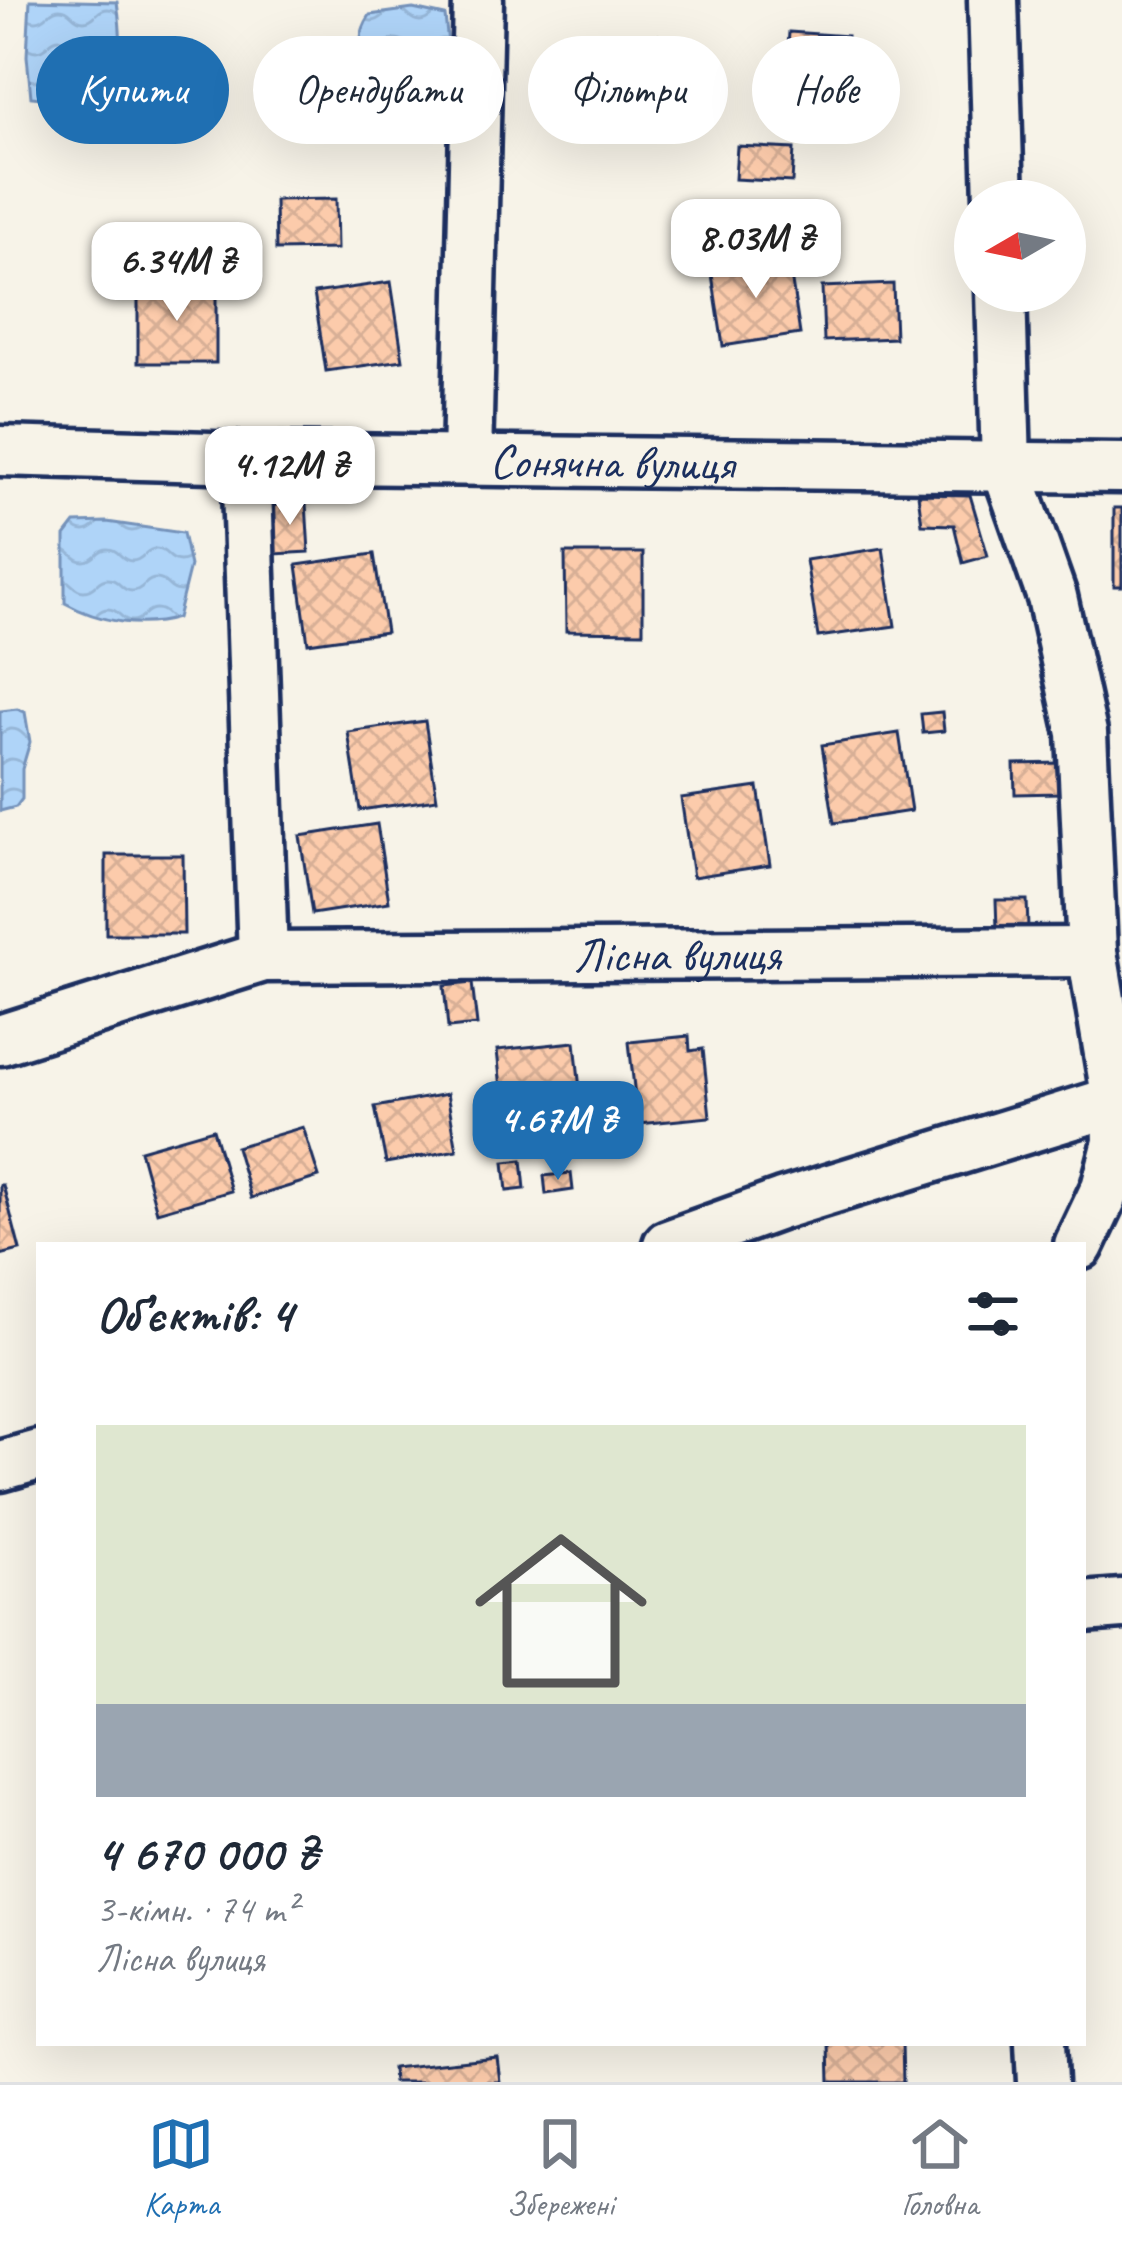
<!DOCTYPE html>
<html lang="uk">
<head>
<meta charset="utf-8">
<style>
  :root { --surface:#fff; --page:#f6f6f7; --text:#1f2937; --muted:#747a83; --line:#e0e1e3; --accent:#1f6fb2 }
  body { margin:0; font-family:Caveat,sans-serif; background:var(--page); color:var(--text); height:100vh; display:flex; flex-direction:column; font-size:45px; white-space:nowrap }
  * { box-sizing:border-box; margin:0 }
  p { font-size:39px; color:var(--muted) }
  .icon { flex:none; width:66px; height:66px; fill:none; stroke:currentColor; stroke-width:2; stroke-linecap:round; stroke-linejoin:round }
  .map { position:relative; flex:1; overflow:hidden }
  .drawer { position:absolute; left:36px; top:1242px; width:1050px; height:804px; display:flex; flex-direction:column; background:var(--surface); border-radius:0px; box-shadow:0 12px 48px #0002 }
  .drawer>* { flex:none }
  .banner { position:absolute; left:36px; top:36px; width:1050px; height:108px; display:flex; gap:24px }
  .needle { width:78px; rotate:261deg }
  .controls { position:absolute; left:954px; top:180px; display:grid; gap:24px }
  .controls a { display:grid; place-items:center; width:132px; height:132px; border-radius:50%; background:var(--surface); box-shadow:0 12px 48px #0002; font-size:60px }
  .price { position:absolute; translate:-50% -102px; padding:0 27px; border-radius:24px; background:#fff; color:#222; font-size:39px; line-height:78px; filter:drop-shadow(0 3px 6px #0008) }
  .price::after { content:''; position:absolute; left:50%; top:72px; width:36px; height:27px; margin-left:-18px; background:inherit; clip-path:polygon(0 0,100% 0,50% 100%) }
  .price.current { background:var(--accent); color:#fff }
  ul { padding:0; list-style:none }
  li { display:grid; align-content:center; gap:24px; height:636px; padding:0 60px }
  li span { display:grid; place-items:center; height:372px; border-radius:0px; color:#555 }
  li>.icon { margin-inline-start:auto }
  span .icon { width:216px; height:216px; fill:#fffc; stroke-width:1 }
  li b { font-size:51px }
  h2 { display:flex; justify-content:space-between; align-items:center; height:144px; padding:0 60px; font-size:51px }
  .chip { padding:0 42px; border-radius:54px; background:var(--surface); box-shadow:0 12px 48px #0002; font-size:42px; line-height:108px }
  .chip.current { background:var(--accent); color:#fff }
  .dock { display:flex; justify-content:space-around; align-items:center; height:168px; border-top:3px solid var(--line); background:var(--surface); font-size:33px; color:var(--muted) }
  .dock a { display:grid; justify-items:center; gap:6px }
  .dock .current { color:var(--accent) }
  .map>svg:first-child { display:block }
  .water { fill:url(#water-waves); stroke:#7492ba; stroke-width:3 }
  .building { fill:url(#building-cross-hatch); stroke:#1b2f5e; stroke-width:3 }
  .lines { fill:none; stroke-linecap:round; stroke-linejoin:round }
  .minor-casing { stroke:#1b2f5e; stroke-width:57 }
  .minor { stroke:#f7f3e8; stroke-width:48 }
  .labels { text-anchor:middle; dominant-baseline:central; stroke-width:10; stroke-linejoin:round; paint-order:stroke }
  .street-label { font-size:48px; fill:#1b2f5e; stroke:#f7f3e8 }
</style>
</head>
<body>
<div class="map">
<svg width="1122" height="2082" viewBox="0 0 1122 2082">
  <defs>
    <pattern id="water-waves" width="16" height="10" patternUnits="userSpaceOnUse" patternTransform="scale(3)"><rect width="16" height="10" fill="#afd4f8"/><path d="M0 5q4-4 8 0t8 0" fill="none" stroke="#96b6d7"/></pattern>
    <pattern id="building-cross-hatch" width="8" height="8" patternUnits="userSpaceOnUse" patternTransform="scale(3)"><rect width="8" height="8" fill="#fccbab"/><path d="M0 0l8 8M0 8l8-8" fill="none" stroke="#d7af96"/></pattern>
  </defs>
  <rect width="100%" height="100%" fill="#f7f3e8"/>
  <filter id="ink" filterUnits="userSpaceOnUse"><feTurbulence type="fractalNoise" baseFrequency=".00833" numOctaves="2"/><feDisplacementMap in="SourceGraphic" scale="24" xChannelSelector="R" yChannelSelector="G"/><feConvolveMatrix kernelMatrix="1 2 1 2 8 2 1 2 1" color-interpolation-filters="sRGB"/></filter>
  <g filter="url(#ink)">
    <path class="water" d="M30,0L117,2C122,36 123,64 111,97L81,102L31,97L27,56Z
      M413,9L445,16L448,44L436,59L369,64C357,47 359,32 370,15Z
      M107,522L183,533L190,566L177,618C141,629 99,622 65,603V536L75,523Z
      M17,709L25,712L30,742L22,769V799L16,807L0,811V711Z"/>
    <path class="building" d="M789,32L847,36L843,97L785,92Z
      M579,35H657V114H579Z
      M705,88L706,124L674,126V89Z
      M737,146L794,149L792,182L735,179Z
      M336,199L337,249L276,250L275,200Z
      M788,256L800,334L723,346L711,268Z
      M391,282L403,360L326,371L314,293Z
      M138,284H216V363H138Z
      M893,284L895,338L824,341L822,287Z
      M918,494L970,495L988,556L963,563L954,525L922,524Z
      M306,503L309,552L275,554L272,505Z
      M1114,508H1122V586H1114Z
      M883,548L895,626L818,637L806,560Z
      M565,553H643V632L566,631Z
      M374,554L386,632L308,643L297,565Z
      M942,712L944,731L923,733L921,714Z
      M425,721L437,799L360,810L348,732Z
      M899,733L911,811L834,823L822,745Z
      M1059,763V793L1015,794L1014,764Z
      M758,787L770,865L693,877L681,798Z
      M377,824L389,902L312,914L300,836Z
      M106,855H183L184,934H106Z
      M996,900H1027L1028,928L997,929Z
      M472,983L477,1025L448,1028L444,986Z
      M689,1036L690,1051L703,1049L710,1117L638,1124L629,1042Z
      M575,1042L581,1099L503,1107L497,1050Z
      M447,1094L457,1150L386,1163L375,1107Z
      M303,1127L319,1177L251,1198L236,1147Z
      M213,1129L231,1191L157,1212L140,1150Z
      M522,1160L525,1189L507,1191L504,1162Z
      M571,1173L573,1190L546,1194L544,1176Z
      M0,1185H3L20,1250L0,1255Z
      M829,2043H902L903,2082H830Z
      M497,2057L500,2082H393L392,2068Z"/>
    <g class="lines">
      <defs>
        <g id="minor">
          <path d="M993,0L999,201"/>
          <path d="M1001,291L1006,466L1052,597L1082,733L1092,952L1117,1101L1118,1142L1106,1188L1079,1245"/>
          <path id="s1" d="M0,451L246,458L1122,468"/>
          <path d="M246,458L263,957"/>
          <path d="M467,460L478,0"/>
          <path id="s2" d="M0,1040L263,957L1092,952"/>
          <path d="M668,1245L782,1204L1122,1099"/>
          <path d="M0,1466L39,1455"/>
          <path d="M1083,1607L1122,1604"/>
          <path d="M1040,2043L1042,2082"/>
        </g>
      </defs>
      <use href="#minor" class="minor-casing"/>
      <use href="#minor" class="minor"/>
    </g>
  </g>
  <g class="labels">
    <g class="street-label">
      <text stroke="none"><textPath href="#s1" startOffset="612">Сонячна вулиця</textPath></text>
      <text stroke="none"><textPath href="#s2" startOffset="690">Лісна вулиця</textPath></text>
    </g>
  </g>
</svg>
<div class="controls">
<a><svg class="needle" viewBox="-14 -14 28 28"><path d="M0-13l5 13h-10z" fill="#e53935"/><path d="M0 13l5-13h-10z" fill="#747a83"/></svg></a>
</div>
<b class="price" style="left:756px;top:301px">8.03M ₴</b>
<b class="price" style="left:177px;top:324px">6.34M ₴</b>
<b class="price" style="left:290px;top:528px">4.12M ₴</b>
<b class="price current" style="left:558px;top:1183px">4.67M ₴</b>
<div class="banner">
<a class="chip current">Купити</a>
<a class="chip">Орендувати</a>
<a class="chip">Фільтри</a>
<a class="chip">Нове</a>
</div>
<section class="drawer">
<h2>Об’єктів: 4<svg class="icon" aria-label="filters" viewBox="0 0 24 24"><path d="M4 7h16M4 17h16"/><circle cx="9" cy="7" r="2"/><circle cx="15" cy="17" r="2"/></svg></h2>
<ul>
<li><span style="background:linear-gradient(#dfe7d0 75%,#9aa5b1 0)"><svg class="icon" aria-label="home" viewBox="0 0 24 24"><path d="M3 11l9-7 9 7M6 9v11h12V9"/></svg></span><div><b>4 670 000 ₴</b><p>3-кімн. · 74 m²</p><p>Лісна вулиця</p></div></li>
</ul>
</section>
</div>
<nav class="dock">
<a class="current"><svg class="icon" aria-label="map" viewBox="0 0 24 24"><path d="M3 6l6-2 6 2 6-2v14l-6 2-6-2-6 2zM9 4v14M15 6v14"/></svg>Карта</a>
<a><svg class="icon" aria-label="saved" viewBox="0 0 24 24"><path d="M7 4h10v16l-5-4-5 4z"/></svg>Збережені</a>
<a><svg class="icon" aria-label="home" viewBox="0 0 24 24"><path d="M3 11l9-7 9 7M6 9v11h12V9"/></svg>Головна</a>
</nav>
</body>
</html>
